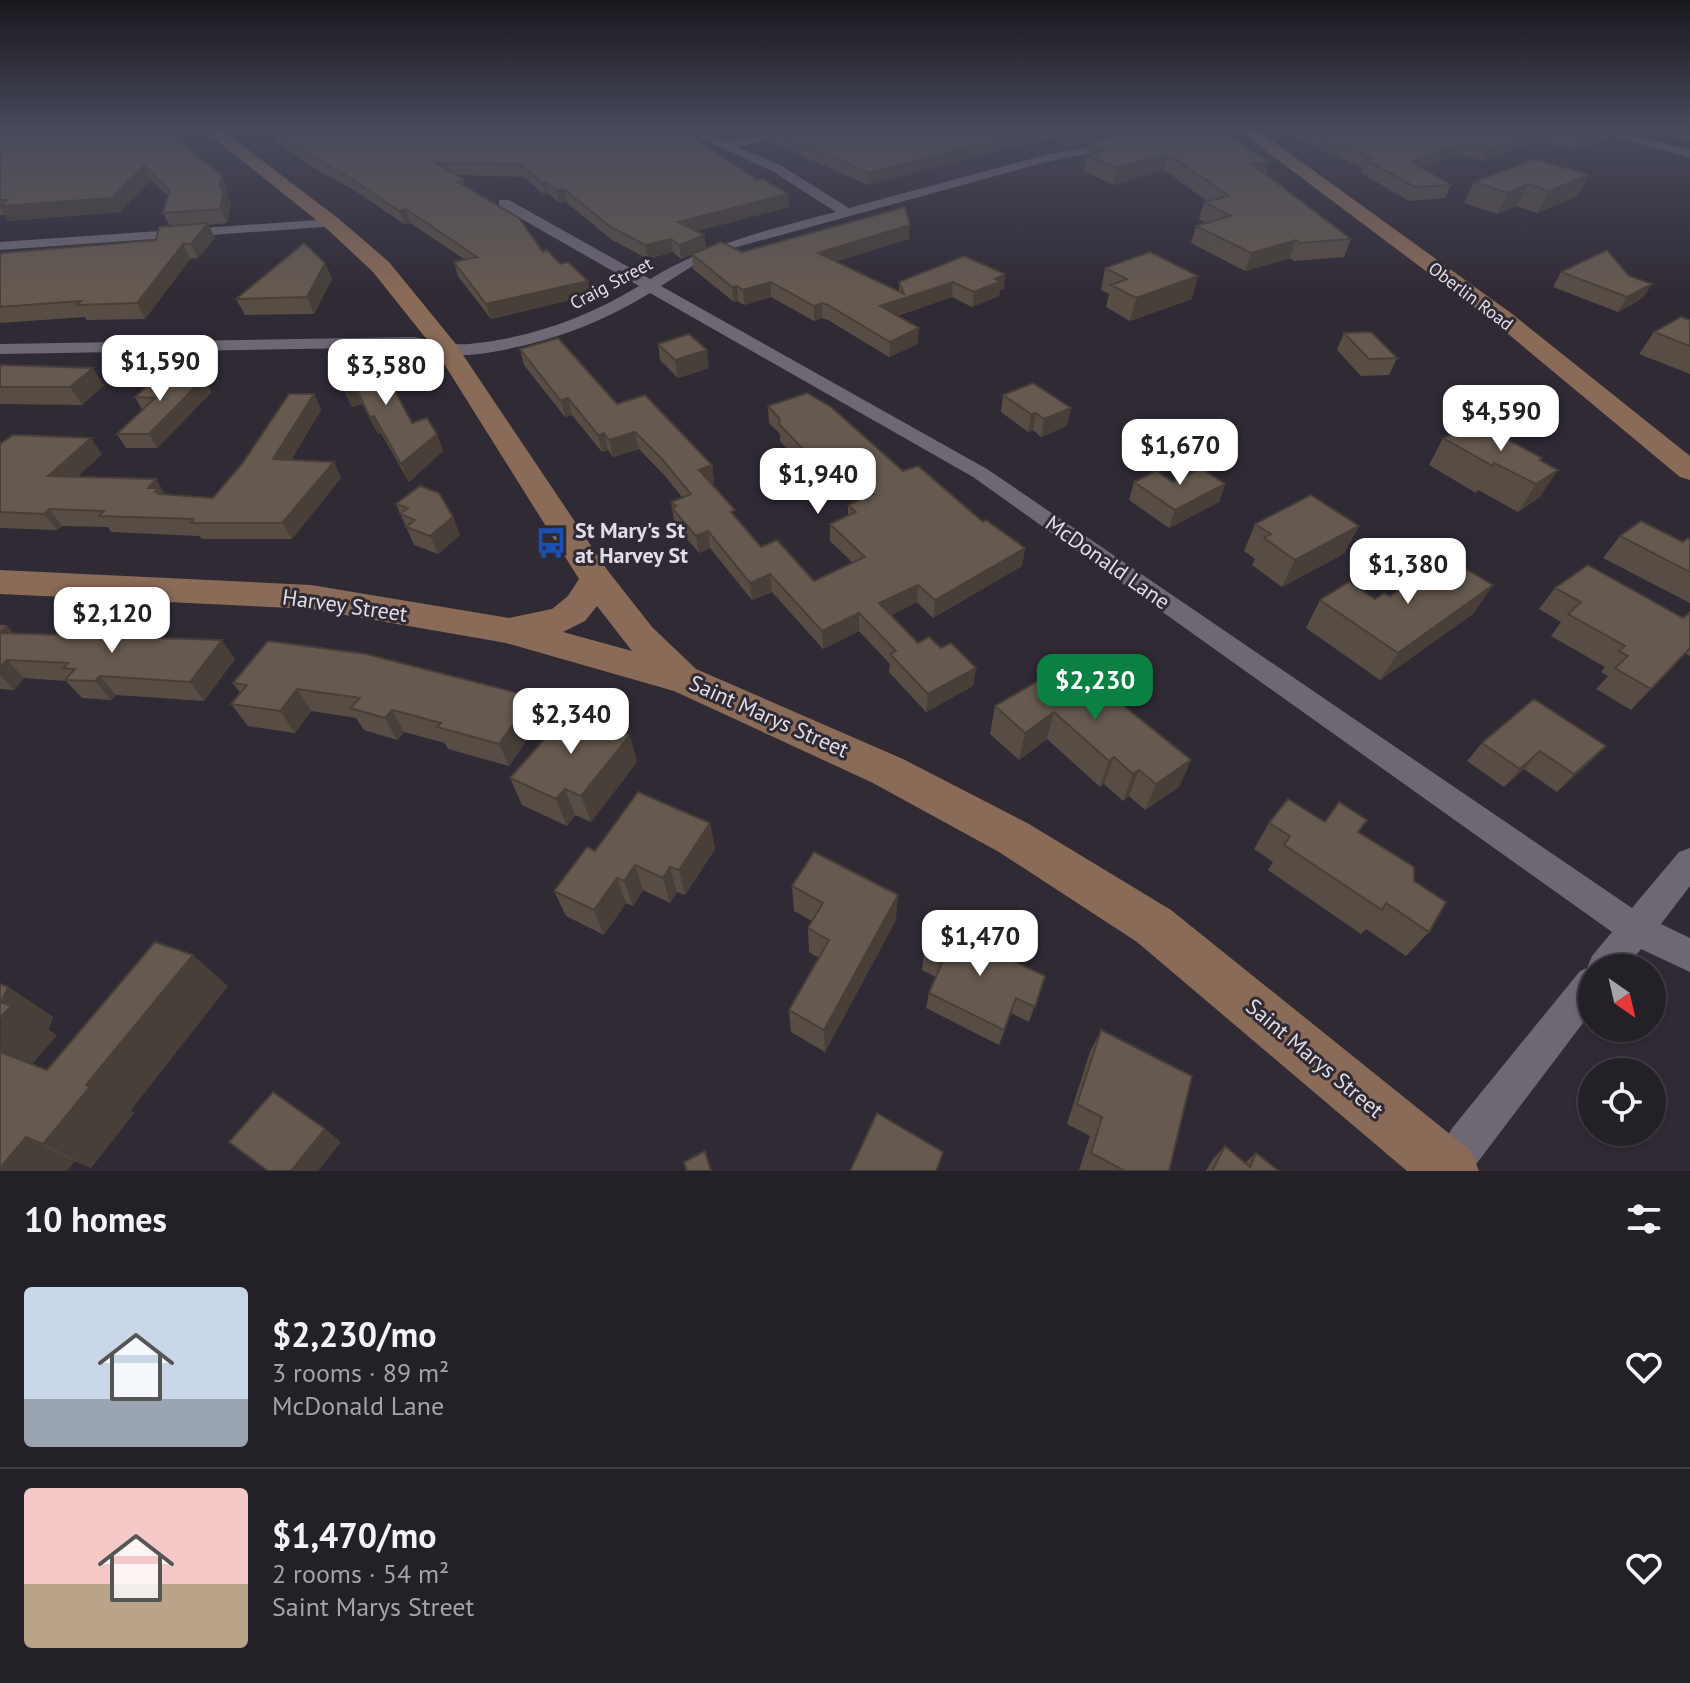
<!DOCTYPE html>
<html lang="en">
<head>
<meta charset="utf-8">
<style>
  :root { --surface:#242028; --page:#2c2830; --text:#f1f3f6; --muted:#a3a3a8; --line:#413e45; --accent:#0b8043 }
  body { margin:0; font-family:"PT Sans",sans-serif; background:var(--page); color:var(--text); height:100vh; display:flex; flex-direction:column; font-size:30px; white-space:nowrap }
  * { box-sizing:border-box; margin:0 }
  p { font-size:26px; color:var(--muted) }
  .icon { flex:none; width:44px; height:44px; fill:none; stroke:currentColor; stroke-width:2; stroke-linecap:round; stroke-linejoin:round }
  .map { position:relative; height:1171px; overflow:hidden }
  .sheet { display:flex; flex-direction:column; background:var(--surface); flex:1 }
  .sheet>* { flex:none }
  .needle { width:52px; rotate:146deg }
  .tools { position:absolute; left:1578px; top:954px; display:grid; gap:16px }
  .tools a { display:grid; place-items:center; width:88px; height:88px; border-radius:50%; background:var(--surface); box-shadow:0 2px 6px #0004,0 0 0 2px var(--line); font-size:40px }
  .price { position:absolute; translate:-50% -68px; padding:0 18px; border-radius:16px; background:#fff; color:#222; font-size:26px; line-height:52px; filter:drop-shadow(0 2px 4px #0008) }
  .price::after { content:''; position:absolute; left:50%; top:48px; width:24px; height:18px; margin-left:-12px; background:inherit; clip-path:polygon(0 0,100% 0,50% 100%) }
  .price.active { background:var(--accent); color:#fff }
  ul { padding:0; list-style:none }
  li { display:flex; align-items:center; gap:24px; height:200px; padding:0 24px }
  li+li { border-top:2px solid var(--line) }
  li span { display:grid; place-items:center; flex:none; width:224px; height:160px; border-radius:8px; color:#555 }
  li>.icon { margin-inline-start:auto }
  span .icon { width:96px; height:96px; fill:#fffc; stroke-width:1 }
  li b { font-size:34px }
  h2 { display:flex; justify-content:space-between; align-items:center; height:96px; padding:0 24px; font-size:34px }
  .map>svg:first-child { display:block }
  .lines { fill:none; stroke-linecap:round; stroke-linejoin:round }
  .street { fill:#6e6774; fill-rule:evenodd }
  .secondary { fill:#8a6b58; fill-rule:evenodd }
  .wall { fill:#584d45 }
  .shaded-wall { fill:#473f38 }
  .building { fill:#665a50; stroke:#473f38; stroke-width:2 }
  .labels { text-anchor:middle; dominant-baseline:central; stroke-width:6; stroke-linejoin:round; paint-order:stroke }
  .far-street-label { font-size:18px; fill:#e1dde4; stroke:#302a35 }
  .poi-label { font-size:22px; font-weight:bold; fill:#e1dde4; stroke:#302a35; text-anchor:start }
  .street-label { font-size:22px; fill:#e1dde4; stroke:#302a35 }
</style>
</head>
<body>
<div class="map">
<svg width="1690" height="1171" viewBox="0 0 1690 1171">
  <rect width="100%" height="100%" fill="#302a35"/>
  <g class="lines">
    <path class="street" d="M683,130H699L727,142L783,130H805L738,147L780,165L849,208L1049,154L1121,142V148L1050,161L737,247L694,265L661,286L987,469L1632,908L1679,852L1690,848V886L1661,924L1690,938V972L1641,949L1626,968H1592V1011L1471,1171H1430L1435,1155L1453,1127L1580,971L1587,968L1592,956L1612,932L973,477L650,293C595,327 534,348 469,355C451,356 430,350 413,347L0,354V344L413,337C430,339 451,346 469,344C530,338 586,318 639,286L499,206V200H509L650,279C708,244 770,229 836,212L772,171Z
      M1591,130H1611L1690,150V158Z
      M332,219L339,223L337,226L0,250V242Z"/>
    <path class="secondary" d="M204,130H222L339,219L389,262L455,343L608,571L652,627L696,669L903,759L1029,824L1171,910L1471,1151L1479,1171H1407L1137,942L999,852L873,783L674,691L506,643L311,609L0,594V570L311,585L509,618L552,609L568,596L579,579L436,351L373,272L325,227ZM597,606L632,651L563,632L585,621Z
      M1238,130H1257L1511,313L1690,456V480L1680,477L1495,323Z"/>
  </g>
  <path class="wall" d="M0,130L222,176L228,190L227,195L231,204L227,223L208,225L215,238L198,258L190,259L145,319L87,320L85,317L0,323V253L156,240L170,226L163,213L168,196L151,180L120,212L9,221L5,215H0Z
    M268,130H690V135L789,207L697,231L704,235L706,248L681,259L673,252L648,259L612,240L566,202L559,203L549,194L545,195L523,177L457,175L467,188L560,264L591,295L491,319L458,276L454,262L464,259L410,223L404,224L357,192L310,166L278,142L276,136Z
    M740,130H769L751,134Z
    M769,130H1219L1265,174L1351,239L1344,257L1294,261L1290,258L1245,271L1191,243L1196,226L1206,223L1199,219L1204,202L1207,201L1164,170L1113,185L1084,171L1087,143L1068,147L1053,137L868,185L770,142Z
    M1276,130H1612L1608,138L1576,151L1540,141L1482,161L1458,154L1423,168L1451,185L1445,198L1409,201L1361,173L1363,168Z
    M1645,130H1690V141Z
    M1589,175L1577,196L1537,213L1517,206L1497,214L1464,203L1474,182Z
    M909,239L836,261L899,292V282L964,256L1004,289L1000,290L999,296L972,307L952,297L897,316L918,344L889,357L828,320L822,318L814,321L771,297L744,305L738,301L734,302L693,269L692,254L742,252Z
    M325,263L332,279L314,314L245,315L236,299Z
    M1105,268L1192,299L1130,321L1106,307L1109,294L1101,290Z
    M1561,272L1643,298L1618,312L1553,287Z
    M1690,320V374L1639,354L1654,332Z
    M1344,333L1397,358L1389,375L1361,376L1337,350Z
    M658,344L709,368L678,378L660,360Z
    M520,349L617,404L712,465L714,483L711,484L736,518L761,547L814,581L853,563L830,541V524L848,516V505L860,500L840,480L822,487L780,441V434L769,423L768,406L903,471L1025,548L1022,566L933,618L917,602L891,615L918,643L941,648L976,668L973,686L926,712L889,672L890,664L859,631L823,649L772,592L752,600L710,548L699,553L675,525L671,502L682,497L665,476L639,449L613,457L608,450L602,452L572,415L565,417L524,365Z
    M0,365L104,385L82,405L0,404Z
    M335,370L412,423L437,434L443,451L409,482L381,433L378,434L362,404L352,407Z
    M212,392L157,448H126L117,434L142,410L135,397Z
    M314,394L321,410L291,460L334,462L341,478L292,539H202L199,536L111,532L108,527L62,526L57,530L0,528V444L102,454L77,477L166,495L213,498Z
    M1003,395L1067,426L1041,437L1033,430L1028,432L1001,412Z
    M1443,438L1541,461L1540,497L1518,512L1478,490L1476,493L1429,465Z
    M1134,482H1173L1225,484L1219,502L1169,528L1129,500Z
    M396,504L453,517L460,535L438,554L414,545Z
    M1255,524L1345,553L1282,587L1252,565L1255,559L1244,551Z
    M1620,536L1683,542L1690,540V603L1603,558Z
    M1555,588L1683,618L1690,612V656L1685,653L1631,710L1596,689L1608,676L1601,672L1605,667L1551,636L1561,622L1539,609Z
    M1413,589L1474,613L1380,680L1306,628L1320,600L1375,599L1390,596Z
    M0,625H6L13,633L235,659L204,701L116,695L111,700L82,698L66,681L24,678L14,690L0,689Z
    M1062,667L1191,760L1179,787L1145,810L1129,796L1123,801L1104,784L1100,787L1047,739L1019,760L990,734L995,706Z
    M233,683L533,697L541,719L509,766L448,749L445,743L404,732L397,740L364,730L356,718L311,711L295,733L248,726L231,704L240,693Z
    M1482,743L1606,746L1557,792L1524,769L1504,787L1467,761Z
    M637,762L591,822L575,815L567,826L522,805L510,778Z
    M710,823L715,849L685,895L677,892L670,903L643,890L633,906L626,903L604,935L566,916L554,891L595,851Z
    M1269,823L1358,832L1414,881L1429,932L1406,956L1366,929L1361,934L1268,870L1273,862L1254,849Z
    M792,886L896,920L825,1052L791,1032L789,1010L819,958L809,952L808,928L812,921L794,911Z
    M924,954L1045,976L1029,1022L1011,1013L999,1045L926,1008L929,993L936,977L922,970Z
    M228,986L130,1111L134,1113L91,1168L75,1161L0,1171L8,987L53,1017L48,1030L57,1035L31,1064L47,1070Z
    M1101,1030L1169,1171L1079,1170L1090,1136L1067,1124L1090,1052Z
    M1225,1146L1245,1163L1256,1153L1279,1171H1206L1213,1159Z"/>
  <path class="shaded-wall" d="M0,130H34L0,136Z
    M751,130H769L751,134Z
    M1034,130H1054L1053,137L868,185V173Z
    M1095,130H1176L1087,141V143L1068,147L1070,135Z
    M1543,130H1545L1540,141L1482,161L1488,149Z
    M1604,130H1612L1608,138L1576,151L1582,138Z
    M1464,142L1458,154L1407,175L1412,162Z
    M1168,154L1164,170L1113,185L1116,168Z
    M1269,162L1264,178L1251,163Z
    M144,166L151,180L120,212L9,221L0,206Z
    M1589,175L1577,196L1537,213L1549,191Z
    M222,176L228,190L227,195L231,204L227,223L220,209V187Z
    M546,182L549,194L545,195L542,183Z
    M1528,184L1517,206L1497,214L1508,193Z
    M564,189L566,202L559,203L556,190Z
    M788,194L789,207L680,235L678,222Z
    M406,209L410,223L404,224L399,211Z
    M208,223L215,238L198,258L191,244Z
    M910,225L909,239L818,267V253Z
    M704,235L706,248L681,259L679,245Z
    M671,239L673,252L648,259L645,245Z
    M1296,240L1290,258L1245,271L1251,253Z
    M183,244L190,259L145,319L137,303Z
    M325,263L332,279L314,314L307,297Z
    M1005,274L1004,289L1000,290L999,296L972,307L974,292L995,279Z
    M1198,276L1192,299L1130,321L1136,298Z
    M588,281L591,295L491,319L486,304Z
    M771,282V297L744,305L743,290Z
    M953,282L952,297L879,321L880,306Z
    M1652,284L1643,298L1618,312L1627,297Z
    M737,286L738,301L734,302L732,287Z
    M822,303V318L814,321V306Z
    M919,328L918,344L889,357L890,342Z
    M707,350L709,368L678,378L675,360Z
    M93,368L104,385L82,405L70,387Z
    M204,378L212,392L157,448L149,434Z
    M355,387L362,404L352,407L345,389Z
    M314,394L321,410L282,475L273,459Z
    M568,398L572,415L565,417L561,401Z
    M1071,408L1067,426L1041,437L1044,419Z
    M1036,413L1033,430L1028,432L1031,414Z
    M374,416L381,433L378,434L370,417Z
    M635,432L639,449L613,457L609,440Z
    M604,433L608,450L602,452L598,435Z
    M437,434L443,451L409,482L401,464Z
    M91,438L102,454L60,492L48,476Z
    M334,462L341,478L292,539L282,523Z
    M840,462V480L822,487V469Z
    M712,465L714,483L701,488L699,470Z
    M1558,470L1540,497L1518,512L1536,484Z
    M156,479L166,496L170,509L148,488Z
    M1225,484L1219,502L1169,528L1175,510Z
    M49,509L62,526L57,530L44,514Z
    M453,517L460,535L438,554L430,536Z
    M1359,526L1345,553L1282,587L1295,560Z
    M708,531L710,548L699,553L696,536Z
    M1025,548L1022,566L933,618L935,600Z
    M770,574L772,592L752,600L750,583Z
    M918,585L917,602L879,621V603Z
    M1493,585L1474,613L1380,680L1398,653Z
    M859,613V631L823,649L822,631Z
    M6,625L23,644L0,634V631Z
    M222,640L235,659L204,701L190,682Z
    M7,660L24,678L14,690L0,675V667Z
    M976,668L973,686L926,712L928,694Z
    M100,676L116,695L111,700L95,681Z
    M297,689L311,711L295,733L280,711Z
    M533,697L541,719L509,766L499,744Z
    M392,710L404,732L397,740L385,718Z
    M1054,712L1047,739L1019,760L1025,733Z
    M630,735L637,762L591,822L581,796Z
    M1606,746L1588,764L1557,792L1574,774Z
    M1540,751L1524,769L1504,787L1520,769Z
    M1114,757L1104,784L1100,787L1109,761Z
    M1191,760L1179,787L1145,810L1156,784Z
    M1139,770L1129,796L1123,801L1133,774Z
    M565,789L575,815L567,826L556,799Z
    M710,823L715,849L685,895L679,870Z
    M635,865L643,890L633,906L624,881Z
    M670,867L677,892L670,903L663,878Z
    M617,878L626,903L604,935L594,910Z
    M898,895L896,920L825,1052L824,1030Z
    M193,955L228,986L130,1111L134,1113L91,1168L43,1144L86,1085Z
    M8,987L53,1017L48,1030L57,1035L26,1071L0,1056L1,1002Z
    M325,1129L341,1142L318,1171H291Z
    M26,1137L75,1161L67,1171H0V1168Z"/>
  <path class="building" d="M24,130H165L222,176L220,187L224,190L220,209L163,213L169,190L144,166L112,198L0,206L7,200H0V135Z
    M273,130H389L392,132L400,130H683L757,180L763,179L788,194L678,222L704,235L679,245L671,239L645,245L609,226L564,189L556,190L546,182L542,183L520,164L436,163L465,180L458,182L519,218L543,252L547,250L560,264L568,262L588,281L486,304L454,262L477,257L406,209L399,211L352,179L306,153Z
    M769,130H1034L868,173Z
    M1063,130H1095L1070,135Z
    M1167,130H1219L1269,162L1251,163L1351,239L1300,243L1296,240L1251,253L1196,226L1231,216L1204,202L1229,196L1168,154L1116,168L1087,155L1103,151L1087,141Z
    M1307,130H1543L1488,149L1464,142L1412,162L1451,185L1415,187L1366,160L1372,158Z
    M1549,130H1604L1582,138Z
    M1535,159L1589,175L1549,191L1528,184L1508,193L1474,182Z
    M905,207L910,225L818,253L904,294L899,282L964,256L1005,274L995,279L1001,281L974,292L953,282L880,306L919,328L890,342L828,305L822,303L814,306L771,282L743,290L737,286L732,287L692,254L721,242L742,252Z
    M208,223L191,244H183L137,303L77,305L81,301L0,307V253L156,240L159,227Z
    M304,243L325,263L307,297L236,299Z
    M1607,250L1629,276L1652,284L1627,297L1561,272Z
    M1150,252L1198,276L1136,298L1111,285L1127,279L1105,268Z
    M1681,317L1690,320V346L1654,332Z
    M1371,332L1397,358L1369,359L1344,333Z
    M689,334L707,350L675,360L658,344Z
    M558,338L617,404L645,395L712,465L699,470L735,510L731,512L761,547L777,540L814,581L865,557L830,524L856,512L848,505L873,494L840,462L822,469L779,424L780,419L768,406L807,393L831,407L903,471L918,466L983,522L986,520L1025,548L935,600L918,585L879,603L918,643L929,637L941,648L951,643L976,668L928,694L890,654L896,651L859,613L822,631L770,574L750,583L708,531L696,536L672,508L676,506L671,502L691,494L662,459L635,432L609,440L604,433L598,435L568,398L561,401L520,349Z
    M375,354L412,423L427,418L437,434L401,464L374,416L370,417L355,387L345,389L335,370L352,366L349,361Z
    M0,365L93,368L70,387H0Z
    M157,377L204,378L149,434H117L155,398L135,397Z
    M1033,383L1071,408L1044,419L1036,413L1031,414L1003,395Z
    M289,394H314L273,459L334,462L282,523H191L194,519L99,516L104,511L49,509L44,514L0,512V444L13,435L91,438L48,476L156,479L148,488H159L155,492H160L158,494L213,498L242,464Z
    M1477,423L1542,458L1539,460L1558,470L1536,484L1494,463L1493,466L1443,438Z
    M1201,468L1225,484L1175,510L1134,482L1156,471L1173,482Z
    M420,486L439,493L453,517L430,536L406,527L415,520L400,514L408,508L396,504Z
    M1311,495L1359,526L1295,560L1264,538L1271,534L1255,524Z
    M1641,521L1683,542L1688,538L1690,540V572L1620,536Z
    M1454,562L1493,585L1398,653L1320,600L1349,582L1375,599L1384,593L1390,596L1407,585L1413,589Z
    M1588,565L1683,618L1690,612V648L1651,689L1615,668L1628,656L1619,651L1625,646L1568,614L1581,602L1555,588Z
    M0,633L222,640L190,682L100,676L95,681L65,680L75,669L63,668L68,663L7,660L0,667Z
    M268,641L366,654L533,697L499,744L437,727L441,723L392,710L385,718L350,708L360,698L297,689L280,711L231,704L247,685L233,683Z
    M1062,667L1071,669L1084,679L1088,677L1191,760L1156,784L1139,770L1133,774L1114,757L1109,761L1054,712L1025,733L995,706Z
    M1534,699L1606,746L1574,774L1540,751L1520,769L1482,743Z
    M570,710L630,735L581,796L565,789L556,799L510,778Z
    M638,792L710,823L679,870L670,867L663,878L635,865L624,881L617,878L594,910L554,891L587,847L595,851Z
    M1288,799L1325,822L1339,802L1367,820L1358,832L1414,867V881L1446,902L1429,932L1386,903L1382,910L1284,845L1290,836L1269,823Z
    M814,852L898,895L824,1030L789,1010L829,940L808,928L823,903L792,886Z
    M937,925L1045,976L1035,1007L1016,998L1004,1030L929,993L942,963L924,954Z
    M155,942L193,955L86,1085L90,1087L43,1144L26,1137L0,1168V1052L47,1070Z
    M0,984L8,987L1,1002L11,1006L0,1018Z
    M1101,1030L1192,1076L1169,1171H1125L1091,1153L1102,1117L1077,1104Z
    M273,1092L325,1129L291,1171H268L229,1142Z
    M877,1113L943,1152L936,1171H850Z
    M1225,1146L1250,1167L1256,1153L1279,1171H1212Z
    M705,1151L711,1171H687L684,1162Z"/>
  <linearGradient id="sky" x2="0" y2="1"><stop stop-color="#1a171d"/><stop offset="0.44" stop-color="#484a5c"/><stop offset="1" stop-color="#484a5c" stop-opacity="0"/></linearGradient>
  <rect width="1690" height="294" fill="url(#sky)"/>
  <defs>
    <symbol id="bus-bare" viewBox="-9 -9 18 18"><path d="M-5-6H5V4H4V6H2V4H-2V6H-4V4H-5ZM-3.5-4V0h7V-4ZM-3.5 1.2v1.5H-2V1.2ZM2 1.2v1.5H3.5V1.2Z" fill="#1a4fb4" stroke="#302a35" stroke-width="2.5" paint-order="stroke"/></symbol>
  </defs>
  <g fill-rule="evenodd">
    <use href="#bus-bare" x="529" y="521" width="44" height="44"/>
  </g>
  <g class="labels">
    <g class="far-street-label">
      <text transform="translate(611 283) rotate(-28)">Craig Street</text>
      <text transform="translate(1471 296) rotate(37)">Oberlin Road</text>
    </g>
    <g class="poi-label">
      <text x="575" y="530">St Mary's St<tspan x="575" dy="25">at Harvey St</tspan></text>
    </g>
    <g class="street-label">
      <text transform="translate(1108 562) rotate(35)">McDonald Lane</text>
      <text transform="translate(345 605) rotate(8)">Harvey Street</text>
      <text transform="translate(769 716) rotate(24)">Saint Marys Street</text>
      <text transform="translate(1315 1058) rotate(40)">Saint Marys Street</text>
    </g>
  </g>
</svg>
<div class="tools">
<a><svg class="needle" viewBox="-14 -14 28 28"><path d="M0-13l5 13h-10z" fill="#e53935"/><path d="M0 13l5-13h-10z" fill="#a3a3a8"/></svg></a>
<a><svg class="icon" aria-label="locate" viewBox="0 0 24 24"><circle cx="12" cy="12" r="6"/><path d="M12 2v4M12 18v4M2 12h4M18 12h4"/></svg></a>
</div>
<b class="price" style="left:160px;top:403px">$1,590</b>
<b class="price" style="left:386px;top:407px">$3,580</b>
<b class="price" style="left:1501px;top:453px">$4,590</b>
<b class="price" style="left:1180px;top:487px">$1,670</b>
<b class="price" style="left:818px;top:516px">$1,940</b>
<b class="price" style="left:1408px;top:606px">$1,380</b>
<b class="price" style="left:112px;top:655px">$2,120</b>
<b class="price active" style="left:1095px;top:722px">$2,230</b>
<b class="price" style="left:571px;top:756px">$2,340</b>
<b class="price" style="left:980px;top:978px">$1,470</b>
</div>
<section class="sheet">
<h2>10 homes<svg class="icon" aria-label="filters" viewBox="0 0 24 24"><path d="M4 7h16M4 17h16"/><circle cx="9" cy="7" r="2"/><circle cx="15" cy="17" r="2"/></svg></h2>
<ul>
<li><span style="background:linear-gradient(#c9d6e8 70%,#9aa5b1 0)"><svg class="icon" aria-label="home" viewBox="0 0 24 24"><path d="M3 11l9-7 9 7M6 9v11h12V9"/></svg></span><div><b>$2,230/mo</b><p>3 rooms · 89 m²</p><p>McDonald Lane</p></div><svg class="icon" aria-label="heart" viewBox="0 0 24 24"><path d="M12 20l-8-8c-3-5 5-10 8-4 3-6 11-1 8 4z"/></svg></li>
<li><span style="background:linear-gradient(#f6c9c9 60%,#b9a48a 0)"><svg class="icon" aria-label="home" viewBox="0 0 24 24"><path d="M3 11l9-7 9 7M6 9v11h12V9"/></svg></span><div><b>$1,470/mo</b><p>2 rooms · 54 m²</p><p>Saint Marys Street</p></div><svg class="icon" aria-label="heart" viewBox="0 0 24 24"><path d="M12 20l-8-8c-3-5 5-10 8-4 3-6 11-1 8 4z"/></svg></li>
</ul>
</section>
</body>
</html>
